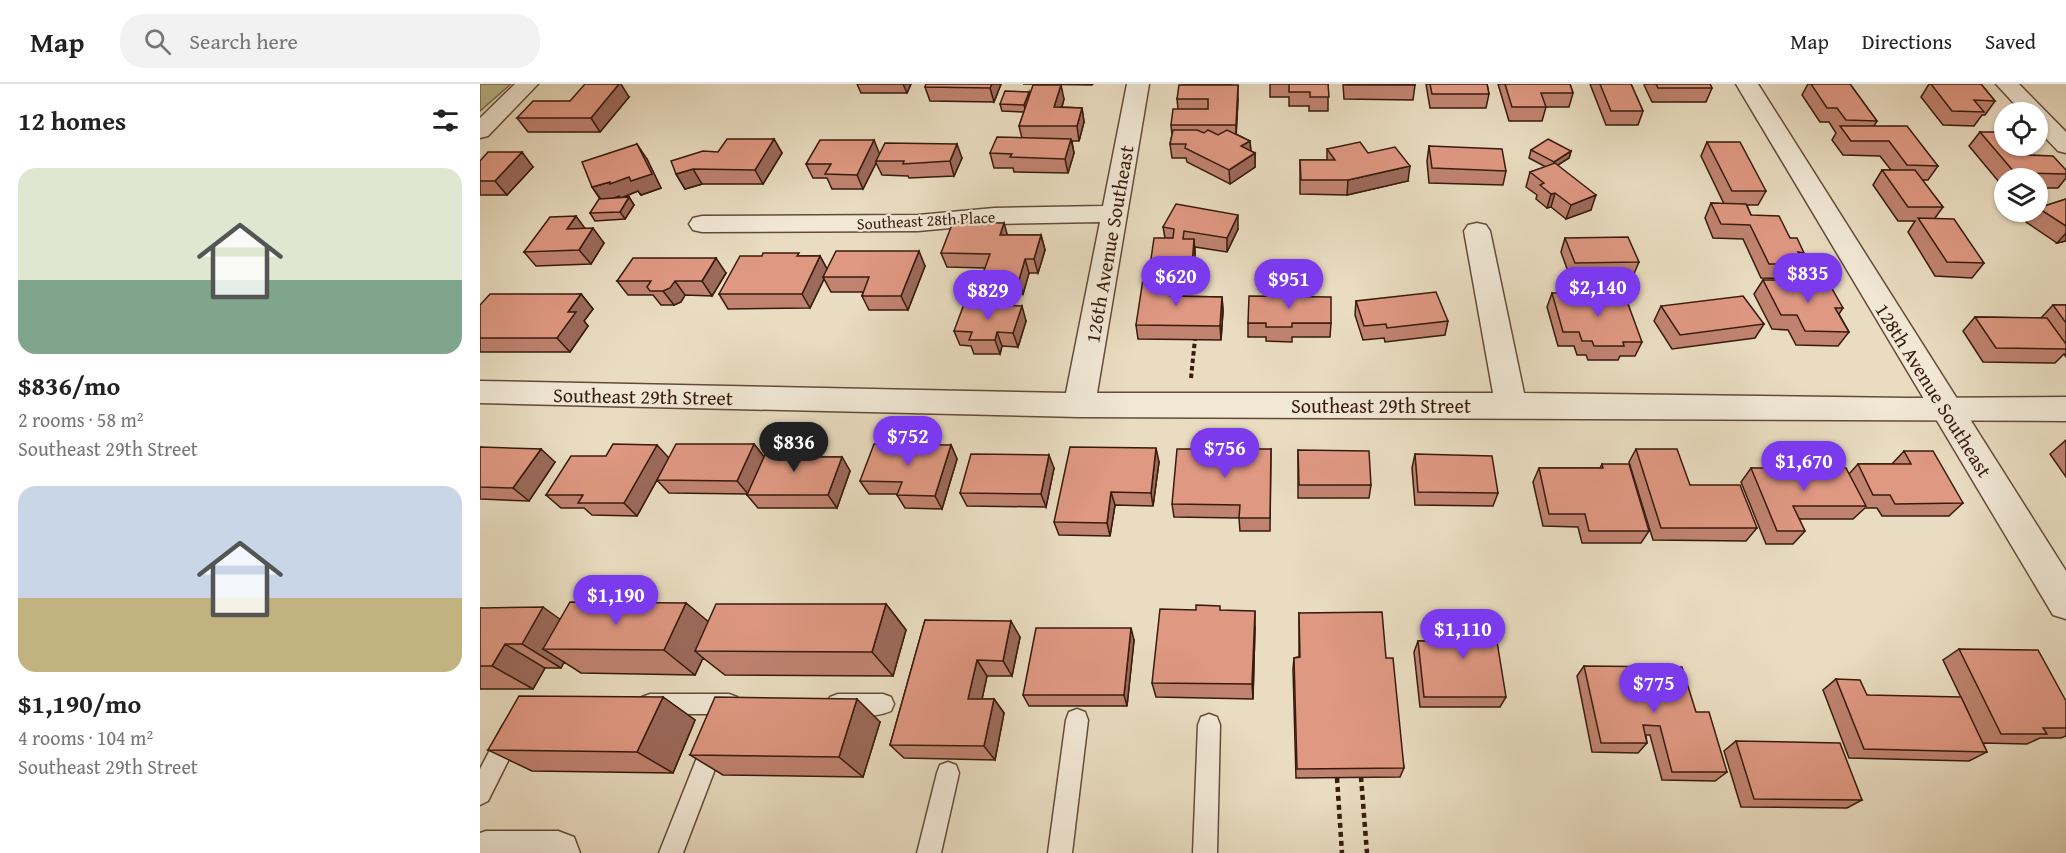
<!DOCTYPE html>
<html lang="en">
<head>
<meta charset="utf-8">
<style>
  :root { --surface:#fff; --page:#f2f2f2; --text:#222; --muted:#767676; --line:#e0e0e0; --accent:#7c3aed }
  body { margin:0; font-family:"Gentium Book Plus",serif; background:var(--page); color:var(--text); height:100vh; display:flex; flex-direction:column; font-size:22px; white-space:nowrap }
  * { box-sizing:border-box; margin:0 }
  p { font-size:20px; color:var(--muted) }
  .icon { flex:none; width:33px; height:33px; fill:none; stroke:currentColor; stroke-width:2; stroke-linecap:round; stroke-linejoin:round }
  .map { position:relative; flex:1; overflow:hidden }
  .details { display:flex; flex-direction:column; background:var(--surface); width:480px }
  .details>* { flex:none }
  .fabs { position:absolute; left:1514px; top:18px; display:grid; gap:12px }
  .fabs a { display:grid; place-items:center; width:54px; height:54px; border-radius:50%; background:var(--surface); box-shadow:0 2px 4px #0004; font-size:30px }
  .price { position:absolute; translate:-50% -51px; padding:0 14px; border-radius:21px; background:var(--accent); color:#fff; font-size:20px; line-height:39px; filter:drop-shadow(0 2px 3px #0008) }
  .price::after { content:''; position:absolute; left:50%; top:36px; width:18px; height:14px; margin-left:-9px; background:inherit; clip-path:polygon(0 0,100% 0,50% 100%) }
  .price.selected { background:#222; color:#fff }
  ul { padding:0; list-style:none }
  li { display:grid; align-content:center; gap:12px; height:318px; padding:0 18px }
  li span { display:grid; place-items:center; height:186px; border-radius:18px; color:#555 }
  li>.icon { margin-inline-start:auto }
  span .icon { width:108px; height:108px; fill:#fffc; stroke-width:1 }
  li b { font-size:26px }
  h2 { display:flex; justify-content:space-between; align-items:center; height:72px; padding:0 18px; font-size:26px }
  header { display:flex; align-items:center; gap:36px; box-sizing:border-box; height:84px; padding:0 30px; background:var(--surface); border-bottom:2px solid var(--line) }
  header strong { font-size:28px }
  nav { display:flex; gap:33px; margin-inline-start:auto; font-size:21px }
  .search { width:420px; height:54px; background:var(--page); display:flex; align-items:center; gap:15px; box-sizing:border-box; padding:0 21px; border-radius:24px; color:var(--muted); font-size:22px }
  main { display:flex; flex:1; min-height:0 }
  .map>svg:first-child { display:block }
  .green { fill:#bebe8d; stroke:#7b6c4c; stroke-width:1.5 }
  .lines { fill:none; stroke-linecap:round; stroke-linejoin:round }
  .service-casing { stroke:#644b39; stroke-width:3 }
  .minor-casing { stroke:#644b39; stroke-width:3 }
  .tertiary-casing { stroke:#644b39; stroke-width:3 }
  .path-far1 { stroke:#381b0c; stroke-width:4; stroke-dasharray:4.5 3; stroke-linecap:butt }
  .path { stroke:#381b0c; stroke-width:4.5; stroke-dasharray:5 4; stroke-linecap:butt }
  .service { fill:#f1e8d6; fill-rule:evenodd }
  .minor { fill:#f1e8d6; fill-rule:evenodd }
  .tertiary { fill:#f1e8d6; fill-rule:evenodd }
  .wall { fill:#c08370; stroke:#381b0c; stroke-width:1.5 }
  .shaded-wall { fill:#9c6a5b; stroke:#381b0c; stroke-width:1.5 }
  .building { fill:#df9882; stroke:#381b0c; stroke-width:1.5 }
  .labels { text-anchor:middle; dominant-baseline:central; stroke-width:4.5; stroke-linejoin:round; paint-order:stroke }
  .far-street-label { font-size:16px; fill:#381b0c; stroke:#f1e8d6 }
  .street-label { font-size:20px; fill:#381b0c; stroke:#f1e8d6 }
</style>
</head>
<body>
<header>
<strong>Map</strong>
<div class="search"><svg class="icon" aria-label="search" viewBox="0 0 24 24"><circle cx="10" cy="10" r="6"/><path d="M15 15l6 6"/></svg>Search here</div>
<nav><a>Map</a><a>Directions</a><a>Saved</a></nav>
</header>
<main>
<section class="details">
<h2>12 homes<svg class="icon" aria-label="filters" viewBox="0 0 24 24"><path d="M4 7h16M4 17h16"/><circle cx="9" cy="7" r="2"/><circle cx="15" cy="17" r="2"/></svg></h2>
<ul>
<li><span style="background:linear-gradient(#dfe7d0 60%,#7fa58c 0)"><svg class="icon" aria-label="home" viewBox="0 0 24 24"><path d="M3 11l9-7 9 7M6 9v11h12V9"/></svg></span><div><b>$836/mo</b><p>2 rooms · 58 m²</p><p>Southeast 29th Street</p></div></li>
<li><span style="background:linear-gradient(#c9d6e8 60%,#c2b280 0)"><svg class="icon" aria-label="home" viewBox="0 0 24 24"><path d="M3 11l9-7 9 7M6 9v11h12V9"/></svg></span><div><b>$1,190/mo</b><p>4 rooms · 104 m²</p><p>Southeast 29th Street</p></div></li>
</ul>
</section>
<div class="map">
<svg width="1586" height="769" viewBox="0 0 1586 769">
  <rect width="100%" height="100%" fill="#e9dcc0"/>
  <filter id="stains"><feTurbulence type="fractalNoise" baseFrequency=".00333" numOctaves="4"/><feColorMatrix values="0 0 0 0 .2 0 0 0 0 .09 0 0 0 0 .02 0 0 0 .5 -.17"/></filter>
  <radialGradient id="worn" r=".72"><stop offset=".6" stop-color="#630" stop-opacity="0"/><stop offset="1" stop-color="#630" stop-opacity=".3"/></radialGradient>
  <path class="green" d="M0,0H31L0,27Z"/>
  <g class="lines">
    <defs>
      <path id="service" d="M170,610H249L257,613L260,620L257,627L249,630H170L162,627L159,620L162,613Z
        M358,610H403L411,613L414,620L411,627C395,634 366,634 350,627L347,620L350,613Z
        M597,625L605,628L608,636L592,769H568L586,636L589,628Z
        M729,630L737,633L740,641L737,769H713L718,641L721,633Z
        M31,638L39,641L42,649L8,717L0,721V685L23,641Z
        M234,648L242,651L245,659L203,769H179L226,651Z
        M468,678L476,681L479,689L461,769H437L457,689L460,681Z"/>
      <path id="minor" d="M35,0H58L8,52L0,54V34Z
        M647,0H669L617,309H1013L984,147L988,141L997,139L1006,141L1010,147L1044,309L1428,314L1586,313V337L599,333L0,319V297L586,309L620,138L514,140L438,147L222,148L213,146L209,140L213,134L222,132L438,131L514,124L623,122Z
        M1516,0H1539L1586,48V69L1578,67L1557,45V28H1542Z
        M6,747H78L94,753L100,769H0V749Z"/>
      <path id="tertiary" d="M1256,0H1278L1586,487V535L1573,531Z"/>
    </defs>
    <use href="#service" class="service-casing"/>
    <use href="#minor" class="minor-casing"/>
    <use href="#tertiary" class="tertiary-casing"/>
    <path class="path-far1" d="M711,294L715,255"/>
    <path class="path" d="M881,693L887,769
      M857,694L862,769"/>
    <use href="#service" class="service"/>
    <use href="#minor" class="minor"/>
    <use href="#tertiary" class="tertiary"/>
  </g>
  <path class="wall" d="M377,0H431L427,9H381Z
    M521,0L514,18L450,17L445,3Z
    M543,0H613L612,1Z
    M702,0H751L758,15L756,50L770,57L771,67L775,69V83L750,100L707,78L706,74H692L690,60L692,51L691,41L698,25L697,15Z
    M790,0H848V27H829V22H809V13H790Z
    M863,0H935V1L933,16L864,15Z
    M946,0H1007L1009,10L1006,24H950Z
    M1018,0H1090L1093,9L1089,23H1066L1062,37H1029Z
    M1110,0H1151L1163,27L1158,41H1126Z
    M1165,0H1230L1232,4L1226,18H1172L1164,1Z
    M1328,0H1370L1397,37L1394,42L1458,82L1448,96H1442L1463,123L1455,134L1504,179L1492,194L1455,192L1428,148L1435,137H1418L1393,101L1402,86H1411L1400,72L1363,71L1352,56L1356,49L1349,38H1340L1322,11Z
    M1449,0H1501L1515,17L1505,31H1502L1494,42L1463,41L1441,13Z
    M550,12L584,15L582,23L602,24L604,38L599,57H592L594,69L588,89L534,88L533,84H514L510,69L542,54L539,42L544,28L522,27L520,20Z
    M149,13L120,48H48L37,34L90,17Z
    M1500,48L1549,71L1586,86V94L1578,104H1557V94H1524V104L1489,62Z
    M294,55L302,69L283,100H222L205,105L196,90L238,68Z
    M1227,58L1286,107L1278,121H1267L1271,131L1310,154L1324,169L1321,173L1324,180L1315,195L1281,194L1263,155L1233,154L1225,134L1231,119L1244,120L1221,72Z
    M949,62L1026,87L1023,101L949,99L947,77Z
    M847,65L888,69L928,97L867,111L820,110V76H847Z
    M1051,66L1091,67L1089,74L1077,81L1111,126L1086,135L1071,123L1067,124L1056,115L1057,111L1046,103L1050,88L1066,83L1049,74Z
    M400,69L482,74L474,92L429,94L428,92L402,91L396,79L383,105H352L347,94H333L326,80Z
    M167,75L181,104L161,111L158,107L143,113H149L154,121L145,135L115,137L110,129L120,115L112,103Z
    M0,77L53,83L27,111H0Z
    M1586,115V157L1577,159L1546,138L1555,128H1557L1558,124Z
    M683,143L758,145L747,168L715,163V170L713,196H692L693,212L742,213L743,227L741,256L658,255L656,241L672,195L670,182L685,154Z
    M105,144L124,159L111,180L56,182L44,168Z
    M527,151H561L565,166L558,189H549L543,210L506,209L501,195L505,184L467,183L461,169Z
    M1085,154L1159,178L1153,192L1090,193L1081,168Z
    M320,172H340L347,185L445,182L428,226H389L382,212L383,208H351L344,195L330,224L248,225L239,210Z
    M246,189L232,212L205,211L201,218L194,221H181L173,211H148L137,197Z
    M1283,196L1363,224L1359,230L1369,248L1358,262L1316,261L1308,246L1292,245L1274,210Z
    M1072,209L1162,258L1155,272H1140L1138,276H1108L1106,271H1097L1094,262H1078L1067,223Z
    M101,210L113,225L104,237L108,242L90,268H0V221Z
    M876,217L968,237L965,251L905,258L904,254L883,256L875,231Z
    M1573,221H1586V273L1584,270L1575,279L1503,278L1483,247L1495,233L1561,234Z
    M1181,222L1284,240L1275,254L1192,265L1174,237Z
    M546,237L538,263L522,262L520,270H494L491,262L480,261L474,247Z
    M768,239H851L850,253H812V258L786,257V253H768Z
    M1586,356V393L1570,370Z
    M274,360L284,373L330,363L337,373H362L370,387L357,424H278L267,411L268,410L189,409L177,396L157,432L112,431L104,424H81L66,411L189,374Z
    M471,361L477,375L462,425L425,424L417,411V410H389L380,397Z
    M0,363L75,378L49,417L0,415Z
    M791,365L790,447H760L759,434L694,433L692,420Z
    M1156,365L1210,401L1277,444L1266,457L1173,456L1149,378Z
    M818,366L891,401L889,414H818Z
    M1424,367L1483,419L1469,432H1402L1397,424H1385L1373,435H1319L1325,447L1313,460H1286L1261,398L1271,384L1369,390L1378,380H1412Z
    M935,370L1018,409L1013,422L935,421L932,384Z
    M679,378L673,422L635,421L630,452L579,451L574,438Z
    M1122,380L1169,447L1161,459H1102L1098,443L1063,442L1053,398L1059,384H1120Z
    M574,384L566,423L487,422L480,409Z
    M206,519L228,538L406,520L426,546L413,592L245,591L223,574L215,591L101,589L84,578L81,584H65L53,605H0V524L80,535Z
    M740,526L775,543L773,615L676,613L672,599Z
    M819,529L906,574L924,684L920,693L816,694L813,585L814,574L819,573Z
    M962,532L1026,613L1020,623H940L934,568L938,557H959L958,544Z
    M445,536L540,553L532,592H507L502,615H514L524,629L515,676L424,674L410,661Z
    M654,556L647,622H549L543,611Z
    M1479,565L1586,617V652L1581,654H1560L1547,660L1503,659L1507,668L1489,677L1369,674L1343,606L1356,595L1387,611L1488,628L1463,576Z
    M1104,582L1216,628L1247,688L1235,697L1182,696L1170,651H1166L1167,659L1158,669L1112,668L1097,592Z
    M183,613L215,636L193,689L52,687L8,666Z
    M400,638L383,693L243,691L210,671Z
    M1256,657L1382,716L1367,724L1261,723L1244,667Z"/>
  <path class="shaded-wall" d="M139,0H141L149,13L120,48L111,34Z
    M423,0H431L427,9Z
    M512,0H521L514,18L510,4Z
    M581,1L584,15L577,38L574,23Z
    M758,1V15L756,56V41Z
    M549,8L550,15L546,28L544,21Z
    M602,24L604,38L599,57L597,42Z
    M294,55L302,69L283,100L275,86Z
    M591,55L594,69L588,89L585,75Z
    M394,56L400,71L396,77V79L383,105L377,91Z
    M770,57L771,71L761,62Z
    M157,60L167,75L181,104L161,111L158,107L141,114L139,112L123,118L112,103L149,93Z
    M477,60L482,74L474,92L470,77Z
    M1091,67L1089,74L1072,85L1074,78Z
    M42,68L53,83L27,111L15,97Z
    M775,69V83L750,100L749,86Z
    M930,82L928,97L867,111L868,96Z
    M213,85L222,100L205,105L196,90Z
    M1075,109L1071,123L1067,124L1071,110Z
    M1116,111L1111,126L1086,135L1091,121Z
    M149,113L154,121L145,135L140,128Z
    M758,131V145L747,168V154Z
    M96,132L107,147L87,145Z
    M524,139L528,153L520,151Z
    M113,144L124,159L111,180L99,166Z
    M1586,149V157L1577,159Z
    M561,151L565,166L558,189L554,175Z
    M714,155L715,170L713,196L712,182Z
    M439,167L445,182L428,226L421,212Z
    M340,172L348,187L343,193L344,195L330,224L322,210Z
    M236,174L246,189L232,212L222,197Z
    M545,175L549,189L543,210L539,196Z
    M692,196L693,210L691,226L690,212Z
    M195,197L205,211L201,218L194,221L183,207Z
    M101,210L113,225L104,237L108,242L90,268L77,254L88,228Z
    M742,213L743,227L741,256L740,242Z
    M542,222L546,237L538,263L533,249Z
    M517,248L522,262L520,270L515,256Z
    M274,360L285,374L268,410L257,397Z
    M177,361L189,374L157,432L144,419Z
    M471,361L477,375L462,425L455,412Z
    M330,363L339,377L326,373Z
    M676,364L679,378L673,422L671,409Z
    M61,365L75,378L49,417L33,404Z
    M569,371L574,384L566,423L561,410Z
    M362,373L370,387L357,424L348,411Z
    M631,408L635,421L630,452L627,439Z
    M206,519L236,544L215,567L223,574L215,591L184,566Z
    M406,520L426,546L413,592L392,568Z
    M63,523L99,549L63,565L84,578L81,584L42,560Z
    M775,527V543L773,615L772,600Z
    M531,537L540,553L532,592L523,577Z
    M651,544L654,556L647,622L644,611Z
    M25,560L65,584L53,605L12,582Z
    M497,576L507,592L499,629L488,615Z
    M183,613L215,636L193,689L157,668Z
    M377,615L400,638L383,693L359,673Z
    M514,615L524,629L515,676L504,662Z"/>
  <path class="building" d="M105,0H139L111,34H37L53,17H90Z
    M446,0H512L510,4L445,3Z
    M809,0H848L849,13H830V8H809Z
    M865,0H935V1H865Z
    M950,0H1007L1009,10H952Z
    M1025,0H1090L1093,9H1061L1066,23H1032Z
    M1120,0H1151L1163,27H1131Z
    M1176,0H1230L1232,4H1178Z
    M1331,0H1370L1397,37L1366,36L1357,24H1347Z
    M1451,0H1501L1515,17L1494,16L1504,28L1472,27Z
    M553,1H581L574,23L602,24L597,42H539Z
    M699,1H758L756,41H691L693,25H728V15H697Z
    M525,7L549,8L544,21L520,20Z
    M1360,42H1427L1458,82L1427,81L1409,57H1371Z
    M693,46H717L724,49L728,46L738,51L747,46L770,57L761,62L775,69L749,86L705,64L706,60H690Z
    M1500,48H1524V62H1540L1549,71L1573,72L1586,86V90L1535,89Z
    M517,53L591,55L585,75L530,73L532,70L510,69Z
    M247,55H294L275,86L213,85L196,90L191,77L223,67L238,68Z
    M1068,55L1091,67L1074,78L1051,66Z
    M340,56H394L377,91L345,90L351,80H326Z
    M880,58L888,69L915,63L930,82L868,96H821L820,76H855L847,65Z
    M1227,58H1260L1286,107H1252Z
    M405,59L477,60L470,77L423,80L424,77H396Z
    M157,60L172,90L151,97L149,93L130,100V98L112,103L102,78Z
    M949,62L1022,65L1026,87L952,84Z
    M8,68H42L15,97H0V77Z
    M1075,79L1116,111L1091,121L1075,109L1071,110L1060,101L1064,99L1050,88Z
    M1402,86H1435L1463,123H1428Z
    M149,113L140,128L110,129L119,115Z
    M1586,115V142L1558,124Z
    M1231,119L1266,120L1271,131L1299,132L1310,154H1317L1324,169L1318,168L1324,180H1289L1270,141L1241,140Z
    M696,120L758,131L747,154L704,147L703,155H714L712,182H670L674,154H693L694,145L683,143Z
    M96,132L87,145L113,144L99,166L44,168L70,133Z
    M1438,134L1474,135L1504,179L1467,178Z
    M473,138L524,139L520,151H561L554,175H545L539,196L501,195L510,170L461,169Z
    M1148,153L1159,178L1095,179L1085,154Z
    M356,167H439L421,212H382L389,193H343Z
    M283,169H319L317,172H340L322,210H239L260,172H282Z
    M153,174H236L222,197H195L190,204L183,207H170L167,203L171,197H137Z
    M663,195L692,196L690,212L742,213L740,242L656,241Z
    M1283,196H1347L1363,224H1355L1369,248L1325,247L1317,231H1301Z
    M956,208L968,237L907,244L906,240L884,242L876,217Z
    M1072,209H1144L1162,258H1143L1144,262H1114L1112,257H1102L1099,248H1083Z
    M10,210H101L88,228H96L77,254H0V221Z
    M769,212L851,213V239H812V243H786V239H768Z
    M1263,212L1284,240L1200,251L1181,222Z
    M484,220L542,222L533,249L517,248L515,256H489L492,248L474,247Z
    M1573,221H1586V239Z
    M1495,233L1567,234L1586,260V265L1516,264Z
    M133,360L177,361L144,419H98L103,411H66L91,372H126Z
    M196,360H274L257,397L177,396Z
    M394,360L471,361L455,412L417,411L422,398L380,397Z
    M0,363L61,365L33,404L0,403Z
    M330,363L326,373H362L348,411H267L288,364Z
    M590,363L676,364L671,409L631,408L627,439L574,438Z
    M697,365H791L790,434H759L760,421L692,420Z
    M1156,365H1197L1210,401H1260L1277,444H1181Z
    M818,366L889,367L891,401H819Z
    M1424,367H1453L1483,419L1415,420L1410,411H1393L1378,380H1431Z
    M491,370L569,371L561,410L480,409Z
    M935,370L1012,372L1018,409L938,408Z
    M1122,380H1149L1169,447H1109L1105,430H1069L1059,384H1123Z
    M1271,384H1366L1386,422H1313L1325,447H1297Z
    M90,518L206,519L184,566L63,565Z
    M236,520H406L392,568L215,567Z
    M716,521L740,522V526L775,527L772,600L672,599L680,525L716,526Z
    M63,523L42,560H25L12,582H0V524Z
    M902,528L906,574H913L924,684L817,685L814,574L820,573L819,529Z
    M962,532L1013,533L1026,613H944L938,557H965Z
    M445,536L531,537L523,577L497,576L488,615H514L504,662L410,661Z
    M556,544H651L644,611H543Z
    M1479,565L1558,566L1586,617V644H1563L1567,650H1521Z
    M1104,582L1202,583L1216,628H1229L1247,688H1192L1180,642L1163,641L1167,659H1121Z
    M1356,595L1380,596L1387,611L1481,613L1507,668L1384,665Z
    M39,612L183,613L157,668L8,666Z
    M235,613L377,615L359,673L210,671Z
    M1256,657L1360,659L1382,716L1274,715Z"/>
  <g class="labels">
    <g class="far-street-label">
      <text transform="translate(446 136) rotate(-3)">Southeast 28th Place</text>
    </g>
    <g class="street-label">
      <text transform="translate(629 160) rotate(-80)">126th Avenue Southeast</text>
      <text transform="translate(1454 306) rotate(58)">128th Avenue Southeast</text>
      <text transform="translate(163 312) rotate(1)">Southeast 29th Street</text>
      <text x="901" y="321">Southeast 29th Street</text>
    </g>
  </g>
  <rect width="100%" height="100%" filter="url(#stains)"/>
  <rect width="100%" height="100%" fill="url(#worn)"/>
</svg>
<div class="fabs">
<a><svg class="icon" aria-label="locate" viewBox="0 0 24 24"><circle cx="12" cy="12" r="6"/><path d="M12 2v4M12 18v4M2 12h4M18 12h4"/></svg></a>
<a><svg class="icon" aria-label="layers" viewBox="0 0 24 24"><path d="M12 4l9 5-9 5-9-5zM3 14l9 5 9-5"/></svg></a>
</div>
<b class="price" style="left:1328px;top:220px">$835</b>
<b class="price" style="left:696px;top:223px">$620</b>
<b class="price" style="left:809px;top:226px">$951</b>
<b class="price" style="left:1118px;top:234px">$2,140</b>
<b class="price" style="left:508px;top:237px">$829</b>
<b class="price" style="left:428px;top:383px">$752</b>
<b class="price selected" style="left:314px;top:389px">$836</b>
<b class="price" style="left:745px;top:395px">$756</b>
<b class="price" style="left:1324px;top:408px">$1,670</b>
<b class="price" style="left:136px;top:542px">$1,190</b>
<b class="price" style="left:983px;top:576px">$1,110</b>
<b class="price" style="left:1174px;top:630px">$775</b>
</div>
</main>
</body>
</html>
